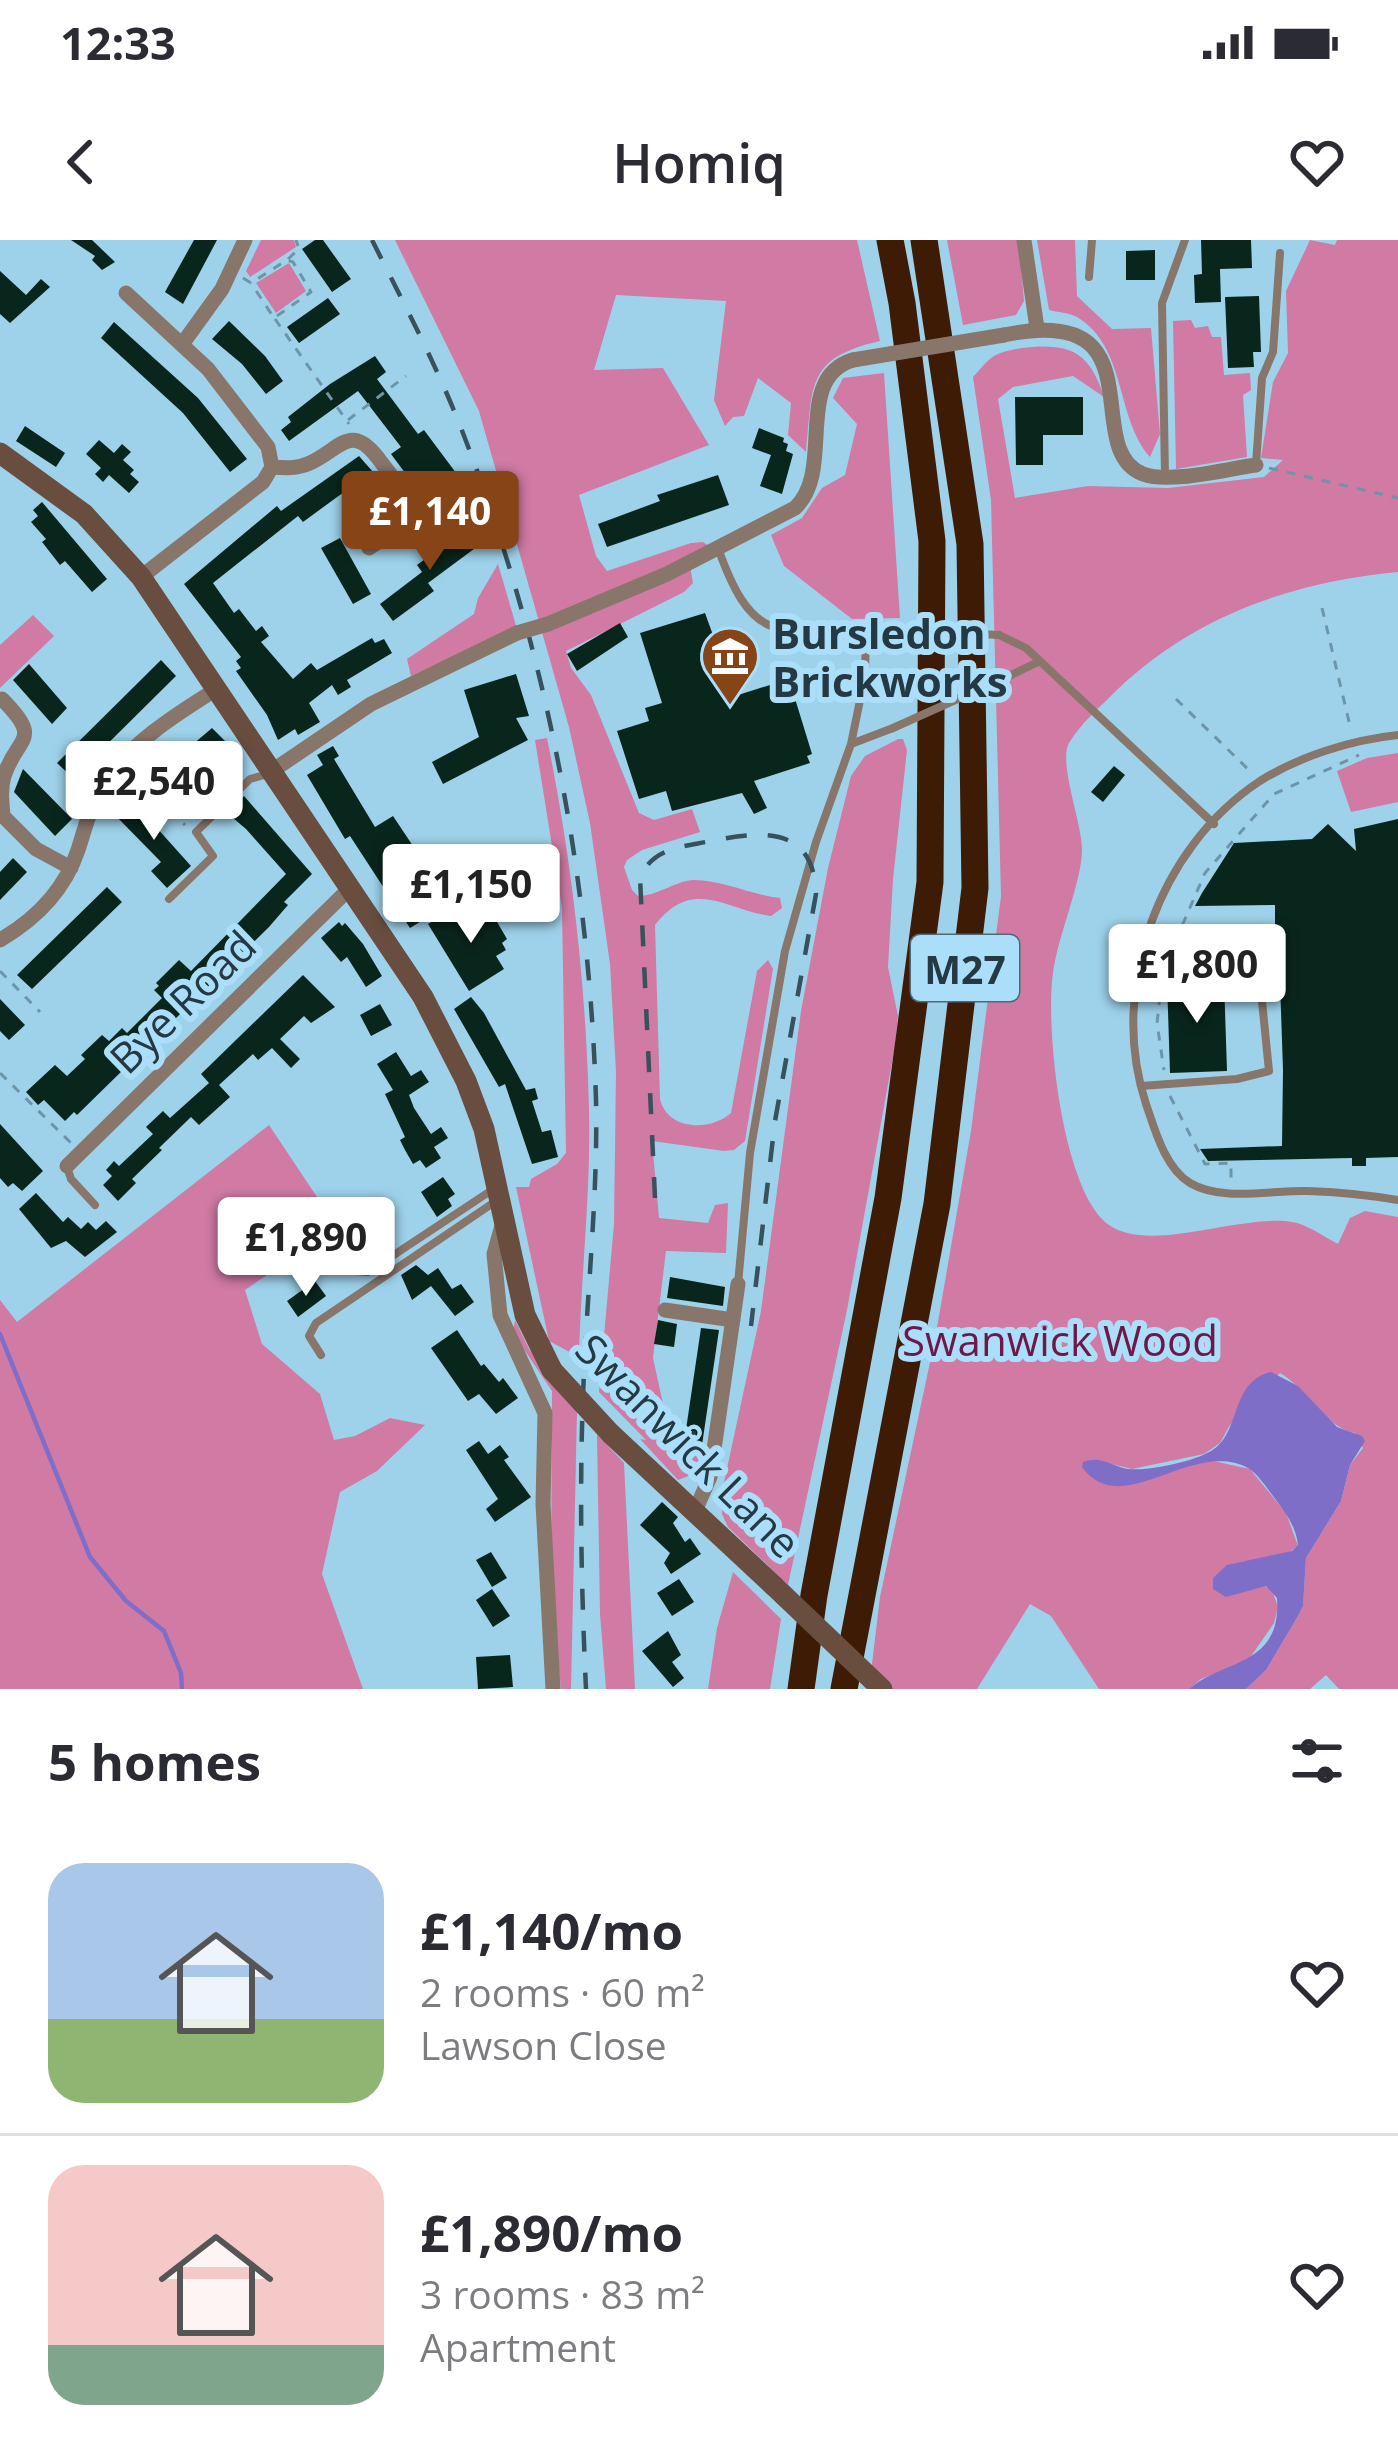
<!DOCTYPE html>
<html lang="en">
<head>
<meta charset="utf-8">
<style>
  :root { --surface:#fff; --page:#f7f7f7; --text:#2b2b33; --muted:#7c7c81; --line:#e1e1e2; --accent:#874416 }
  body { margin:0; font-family:"Open Sans",sans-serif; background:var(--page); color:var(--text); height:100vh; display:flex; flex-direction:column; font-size:45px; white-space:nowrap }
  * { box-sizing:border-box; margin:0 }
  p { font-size:39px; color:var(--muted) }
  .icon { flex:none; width:66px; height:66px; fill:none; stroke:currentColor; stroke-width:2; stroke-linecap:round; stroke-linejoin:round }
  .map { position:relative; height:1449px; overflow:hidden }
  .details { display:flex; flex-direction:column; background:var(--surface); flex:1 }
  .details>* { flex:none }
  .price { position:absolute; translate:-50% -102px; padding:0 27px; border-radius:12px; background:#fff; color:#222; font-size:39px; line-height:78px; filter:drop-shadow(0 3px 6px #0008) }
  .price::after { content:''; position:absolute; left:50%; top:72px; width:36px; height:27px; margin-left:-18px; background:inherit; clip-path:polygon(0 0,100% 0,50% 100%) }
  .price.on { background:var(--accent); color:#fff }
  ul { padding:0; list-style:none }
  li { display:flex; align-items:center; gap:36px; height:300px; padding:0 48px }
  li+li { border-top:3px solid var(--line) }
  li span { display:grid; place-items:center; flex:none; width:336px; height:240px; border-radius:36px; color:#555 }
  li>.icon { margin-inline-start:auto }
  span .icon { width:144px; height:144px; fill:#fffc; stroke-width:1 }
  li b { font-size:51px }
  h2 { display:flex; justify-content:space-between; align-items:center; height:144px; padding:0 48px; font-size:51px }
  .status { display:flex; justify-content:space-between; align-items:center; height:84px; padding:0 60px; background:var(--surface); direction:ltr }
  .status svg { height:33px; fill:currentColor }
  header { display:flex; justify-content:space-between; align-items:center; height:156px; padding:0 48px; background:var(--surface); font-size:54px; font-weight:600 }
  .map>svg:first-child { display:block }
  .green { fill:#d07aa4 }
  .water { fill:#7f6ec8 }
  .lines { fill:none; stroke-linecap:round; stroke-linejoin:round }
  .stream { stroke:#7f6ec8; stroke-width:4.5 }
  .building { fill:#09261d }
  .path { stroke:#6d95a8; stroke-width:3; stroke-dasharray:9 9; stroke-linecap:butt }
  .lane { stroke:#89766b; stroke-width:8 }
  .street { stroke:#89766b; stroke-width:15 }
  .secondary { stroke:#694e3f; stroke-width:21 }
  .highway { stroke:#3e1b04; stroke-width:27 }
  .rail { stroke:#37515d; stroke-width:4.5; stroke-dasharray:21 21; stroke-linecap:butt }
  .lane-bridge { stroke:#89766b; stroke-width:8 }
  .street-bridge { stroke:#89766b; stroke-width:15 }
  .secondary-bridge { stroke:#694e3f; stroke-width:21 }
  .labels { text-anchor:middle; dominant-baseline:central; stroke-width:12; stroke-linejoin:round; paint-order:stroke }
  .shield { fill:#abdff9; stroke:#4c6b7a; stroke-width:3 }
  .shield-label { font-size:39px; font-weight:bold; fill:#243943 }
  .poi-label { font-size:42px; font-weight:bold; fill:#243943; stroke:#abdff9; text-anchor:start }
  .street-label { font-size:42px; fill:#243943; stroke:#abdff9 }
  .park-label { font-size:42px; fill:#6f174a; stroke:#abdff9 }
</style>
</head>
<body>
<div class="status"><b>12:33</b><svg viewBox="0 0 49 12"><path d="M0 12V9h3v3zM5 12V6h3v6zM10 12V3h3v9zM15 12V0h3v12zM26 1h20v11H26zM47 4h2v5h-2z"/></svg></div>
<header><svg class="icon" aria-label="back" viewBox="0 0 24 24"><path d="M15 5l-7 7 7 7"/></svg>Homiq<svg class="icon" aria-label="heart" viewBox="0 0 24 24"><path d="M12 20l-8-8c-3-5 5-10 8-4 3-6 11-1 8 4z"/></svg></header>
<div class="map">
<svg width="1398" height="1449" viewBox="0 0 1398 1449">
  <rect width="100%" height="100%" fill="#9ed2eb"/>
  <path class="green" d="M261,0H294L296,7L250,37L246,31Z
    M395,0H857L880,101C805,118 813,146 806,212L788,195L791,163L758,138L744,176L733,177L725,186L714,160L726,61L616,55L594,130L663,128L709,205L579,255L596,316L607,331L691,303L703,302L713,309L689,321L693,343L684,352L566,411L571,428L591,455L639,573L654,580L692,569L700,592L642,610L627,620L624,627L632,650L638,656C658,656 674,641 694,640C723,640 751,655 780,658L782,668L771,676C726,670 693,636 655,685L660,859C667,890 710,892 731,873L757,731L768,720L773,729L745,901L734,910L724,911L652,901L659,978L708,983L715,965L728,963L726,1013L666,1011L653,1118L667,1182L666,1207L700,1215L696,1233L678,1240L640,1199L646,1200L599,1152L614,984L616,832L610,724L590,583L569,487L479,171Z
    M947,0H1019L1024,61L1016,75L963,85Z
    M1037,0H1075L1077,56L1112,89L1151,88L1160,194L1150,217C1115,177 1127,107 1077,77C1070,73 1057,72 1049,70Z
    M1310,0L1335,5L1337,0H1398V332C1293,342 1196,375 1118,449C1102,465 1081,483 1069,503C1058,522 1082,583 1082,609C1082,642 1058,695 1053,733C1045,787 1062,952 1109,985C1152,1015 1244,971 1297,983C1311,987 1326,998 1338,1004L1350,978L1365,971L1398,977V1449H1339L1326,1435L1310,1449H1246L1266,1430L1298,1376L1303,1366L1306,1318L1341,1261L1350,1225L1363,1208L1355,1193C1324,1187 1307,1148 1280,1133L1230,1185L1220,1203L1204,1214L1132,1229L1091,1219L1154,1238L1192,1223L1213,1221L1250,1229L1286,1273L1298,1306L1284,1316L1241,1322L1250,1350L1265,1346L1272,1350L1278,1367L1274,1383L1247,1422L1201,1439L1189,1449H1099L1051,1376L1030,1364L977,1449H869L880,1357L935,1099L971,891L1001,656L991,260L973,137C979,131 987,120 994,116C1004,110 1021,108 1033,107C1075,104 1091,117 1104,157L1073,136L1013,147L998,159L1015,258L1088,246L1168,248L1264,237L1283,220L1261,218L1273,142L1288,113L1286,51Z
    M289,23L306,51L276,73L256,43Z
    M1191,80L1195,88L1208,86L1212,97H1221L1224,135L1250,133L1251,150L1243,155L1247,217L1176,229L1173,81Z
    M884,133L900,378L852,379L784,326L771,295L802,278L822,248L845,235L857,184L833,158L843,138Z
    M498,324L517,389L411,436L407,419L474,374L478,358Z
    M33,375L54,396L0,448V405Z
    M547,498C572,620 586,745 589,870C591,952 581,1034 579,1117L549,1101L516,947H529L531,939L557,924L566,913L562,668L535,500Z
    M898,499H903L907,510L893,639L888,727L898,776L895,806L847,1070L788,1345L728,1287L722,1274L723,1247L761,1071L801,771L828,628L851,536L865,516Z
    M1398,513V562L1351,572L1337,531L1367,518Z
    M269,885L337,987L245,1050L262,1104L320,1154L334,1200L355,1196L390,1178L425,1185L377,1231L340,1252L322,1334L363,1449H0V1060L17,1082Z
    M515,1080L529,1109L577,1171L571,1449H561L551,1349L552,1151L513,1093Z
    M597,1194L624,1223L635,1449H606L600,1374Z
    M733,1332L781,1379L770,1449H708L717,1388Z"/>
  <path class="water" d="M1271,1132L1298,1146L1337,1187L1362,1196L1365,1201L1350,1225L1341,1261L1306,1318L1303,1366L1298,1376L1266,1430L1246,1449H1189C1223,1419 1282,1427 1277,1358L1266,1346L1226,1357L1213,1349V1338L1227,1325L1292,1311L1298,1305C1296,1286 1285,1272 1273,1256C1266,1247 1258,1234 1248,1228C1191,1198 1122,1282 1082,1227L1083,1222C1102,1215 1110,1226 1128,1229C1150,1231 1192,1222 1211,1211C1242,1193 1229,1142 1271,1132Z"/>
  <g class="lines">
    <path class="stream" d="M0,1094L90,1317L126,1361L164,1391L181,1433L182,1449"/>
  </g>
  <path class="building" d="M71,0H92L115,22L102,30L92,20L95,16Z
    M194,0H217L183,64L165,52Z
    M315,0H323L351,39L332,52L302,9Z
    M1201,0H1251L1252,28L1220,29L1221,62L1195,63L1194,35L1202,34Z
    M1155,10V40H1126V11Z
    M0,31L26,55L41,39L50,47L10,83L0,74Z
    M1259,56L1261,112H1253L1254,127L1228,128L1225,57Z
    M328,58L340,74L299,103L287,87Z
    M229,81L265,116L283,141L266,154L242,124L212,99Z
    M114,82L198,158L247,219L230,232L183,173L101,98Z
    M375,116L386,132L377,139L418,194L424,190L465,245L432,269L391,214L401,207L358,151L289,201L281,190L291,182L288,177L330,144Z
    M1015,157H1083V195H1043V225H1016Z
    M25,186L65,213L56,227L16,201Z
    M759,188L784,198L783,202L788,204L786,211L793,214L782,254L760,246L771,215L752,208Z
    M99,200L114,213L122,204L131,212L123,220L134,230L130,234L139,242L129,253L109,235L103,242L95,234L101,228L86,214Z
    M359,216L373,232L368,235L382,253L373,260L359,241L303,282L298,276L213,343L234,373L239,369L256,391L262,386L269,396L261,402L293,439L311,423L317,430L372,398L375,403L384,399L392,413L347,440L351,447L338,455L332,445L309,463L320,482L298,495L295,489L278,500L267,475L236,431L241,428L236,421L241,417L184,344L277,266L281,271Z
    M718,235L729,265L607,307L598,284L660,261L657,255Z
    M42,262L107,339L92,352L65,321L60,325L42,302L46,299L31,282L38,276L33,270Z
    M470,286L482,303L428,343L434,351L393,381L380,364L422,332L417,325Z
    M340,298L371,354L353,364L321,308Z
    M705,373L735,456L789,439L812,514L807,516L810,523L754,541L767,568L754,574L742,553L672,571L666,551L639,559L617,491L649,481L645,468L662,463L640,393Z
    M620,383L628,397L577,431L567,414Z
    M161,420L176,436L73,538L57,523Z
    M29,424L67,468L52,484L13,440Z
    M516,434L529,476L516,478L528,500L443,544L432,522L479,497L464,450Z
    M212,488L228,504L166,556L151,540Z
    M333,506L339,516L334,519L375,587L393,576L413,606L392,619L428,677L410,688L350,596L345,599L307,535L323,525L317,515Z
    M1114,526L1125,535L1103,562L1091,552Z
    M23,529L72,579L55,596L14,552Z
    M244,556L312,634L284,662L288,665L269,687L77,875L74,872L65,881L44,860L38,865L26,852L55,825L67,836L85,819L81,815L102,795L109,801L122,788L127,793L162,758L154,750L159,746L156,743L179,720L191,731L286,634L246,589L227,573Z
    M130,558L191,626L167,648L151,631L161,622L114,574Z
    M1398,579V917L1366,918V926H1352V918L1208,921L1200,909L1282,906L1283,830L1280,742L1275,741V665L1195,666L1202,653L1234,603L1312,599L1328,584L1356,611L1354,589Z
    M470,617L488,646L475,654L458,624Z
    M13,618L27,632L0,660V632Z
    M107,647L122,662L32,749L17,735Z
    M452,670L462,686L490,670L507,699L502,703L506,710L496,716L504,729L469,751L428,684Z
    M339,682L342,686L345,683L363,704L382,736L366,747L347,717L341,722L321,698Z
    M303,735L335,767L311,783L304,776L280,799L300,819L291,828L272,808L258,820L253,814L219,845L230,857L199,885L191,877L159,908L162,910L132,939L136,943L118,961L103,945L112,936L106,930L114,921L119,926L153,894L146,887L163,871L170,878L209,843L201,834Z
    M1224,740L1227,831L1170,833L1167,741Z
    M471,757L484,773L526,850L535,848L538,859L532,861L542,892L551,890L558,917L532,924L505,844L499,847L454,769Z
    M0,759L25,785L9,800L0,791Z
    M380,764L392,785L371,796L360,775Z
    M396,812L411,836L421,830L429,842L409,855L414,868L431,894L441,887L448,898L434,907L441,918L426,928L420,920L413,924L405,910L400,900L405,897L385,854L393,850L377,824Z
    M0,884L43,931L22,951L13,943L8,947L0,938Z
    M443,937L455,954L448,959L452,966L437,977L421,952Z
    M36,953L63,982L68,977L81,989L88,982L96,990L106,981L117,992L85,1017L66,1001L51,1008L19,969Z
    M416,1025L428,1035L438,1028L452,1049L461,1044L474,1062L455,1076L431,1046L412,1060L401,1035Z
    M670,1037L725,1047L723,1066L667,1058Z
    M315,1041L326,1056L298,1077L287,1061Z
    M658,1080L677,1084L674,1107L654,1104Z
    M701,1088L719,1090L702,1205L684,1203Z
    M457,1090L481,1126L484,1124L499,1142L503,1138L518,1158L496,1174L479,1154L468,1161L431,1108Z
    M479,1201L488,1214L500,1205L509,1217L504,1220L531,1257L495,1282L486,1269L498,1259L466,1210Z
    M662,1262L678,1277L673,1283L685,1302L690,1298L701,1314L671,1334L664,1323L670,1313L640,1285Z
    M491,1312L507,1338L492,1347L476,1320Z
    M679,1339L694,1362L672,1376L657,1353Z
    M492,1349L510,1376L493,1387L476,1360Z
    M668,1391L681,1415L672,1422L684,1438L673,1447L642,1411Z
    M510,1415L513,1447L478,1449L476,1417Z"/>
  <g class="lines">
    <path class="path" d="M288,19L299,9L296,0
      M243,38L251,43L287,20L293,22L311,52L274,78L251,43
      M275,79L349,184
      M348,180L406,136
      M1269,228L1398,258
      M1322,368L1351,490
      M1176,459L1251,532
      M131,534L185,585
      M1168,718L1205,633L1274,554L1359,515
      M0,731L40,772
      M1162,738L1157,783L1164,830
      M0,833L71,903
      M1170,856L1205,924L1231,923V943"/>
    <path class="lane" d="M1089,37L1092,0
      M1256,224L1262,138L1273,112L1280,13
      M1165,236L1162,63L1185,0
      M718,308C751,401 775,395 866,390
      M999,395L1026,408L1214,584
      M1011,435L1040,421
      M1398,495C1351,500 1300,516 1260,541C1158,608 1108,749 1146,864C1155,890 1165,928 1190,943C1222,962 1271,950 1307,951C1338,952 1368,955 1398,960
      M851,504L893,488
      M169,659L213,616L196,592L250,539L268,534
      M1140,725L1179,732L1259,731L1269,831L1237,839L1141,846
      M67,927L71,939L95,965
      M333,1029L368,1032L492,950
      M738,1044L750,913L785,711L816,602L851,504L865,436L866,390H900
      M321,1115L309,1096L316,1083L499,959"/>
    <path class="street" d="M1024,0L1037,88
      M126,53L208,129L268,207L272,227L263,242L141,337
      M1004,95C1162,62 1078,209 1143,234C1170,244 1226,229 1256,225
      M183,103L222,49L245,0
      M272,227C285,228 297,229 310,223C341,209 351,180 381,222C393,238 405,252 410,272L401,286L369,308
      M548,384L667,334L795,268C836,230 792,138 853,120
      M2,459C44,501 17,496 4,536C0,550 2,562 3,576
      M269,533L371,464L517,393
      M0,573L36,609L71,628
      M0,700C36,679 65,649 78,610C85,589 90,566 101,548C127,505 175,475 215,450
      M67,926L348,650
      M503,982L494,1014L500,1075L545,1173L543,1264L553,1449
      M665,1070L733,1080
      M695,1271L710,1237L738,1044"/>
    <path class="secondary" d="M0,213L84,274L141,337L423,757L466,841L484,889L525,1075L552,1130
      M611,1194L774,1346"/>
    <path class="highway" d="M801,1449L814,1355L888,958L930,642L932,301L902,63L890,0
      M844,1449L937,964L975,648L970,304L924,0"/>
    <path class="rail" d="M372,0C403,62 436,124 461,188C545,404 589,629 596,860C598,951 588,1042 584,1132C579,1238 581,1343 586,1449
      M655,958L640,637C654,607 682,607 711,601C761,591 814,585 816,654L775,881L751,1086"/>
    <path class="lane-bridge" d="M900,390L999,395
      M893,488L1011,435"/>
    <path class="street-bridge" d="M853,120L1004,95
      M517,393L548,384"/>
    <path class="secondary-bridge" d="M552,1130L611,1194
      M774,1346L882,1449"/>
  </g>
  <defs>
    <symbol id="museum-pin" viewBox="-11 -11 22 30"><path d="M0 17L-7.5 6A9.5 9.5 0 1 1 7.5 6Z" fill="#874416" stroke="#abdff9"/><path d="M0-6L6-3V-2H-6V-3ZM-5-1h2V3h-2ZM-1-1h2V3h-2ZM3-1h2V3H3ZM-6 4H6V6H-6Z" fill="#fff"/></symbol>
  </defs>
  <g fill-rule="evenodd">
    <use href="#museum-pin" x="697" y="383" width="66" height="90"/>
  </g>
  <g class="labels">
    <rect class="shield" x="911" y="695" width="108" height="66" rx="9"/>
    <g class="shield-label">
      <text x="965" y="728">M27</text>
    </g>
    <g class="poi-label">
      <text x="772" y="392">Bursledon<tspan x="772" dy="48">Brickworks</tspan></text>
    </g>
    <g class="street-label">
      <text transform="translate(182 761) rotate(-44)">Bye Road</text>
      <text transform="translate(689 1205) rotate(45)">Swanwick Lane</text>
    </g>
    <g class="park-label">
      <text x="1060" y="1099">Swanwick Wood</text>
    </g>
  </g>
</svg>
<b class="price on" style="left:430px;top:333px">£1,140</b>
<b class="price" style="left:154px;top:603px">£2,540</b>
<b class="price" style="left:471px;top:706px">£1,150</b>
<b class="price" style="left:1197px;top:786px">£1,800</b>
<b class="price" style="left:306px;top:1059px">£1,890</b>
</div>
<section class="details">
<h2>5 homes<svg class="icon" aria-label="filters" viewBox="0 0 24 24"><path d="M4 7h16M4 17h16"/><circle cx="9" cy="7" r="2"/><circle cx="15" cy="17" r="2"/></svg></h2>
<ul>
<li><span style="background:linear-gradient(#a9c7e8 65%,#8fb573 0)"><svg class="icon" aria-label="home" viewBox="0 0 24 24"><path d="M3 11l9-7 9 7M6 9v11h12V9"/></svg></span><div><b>£1,140/mo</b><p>2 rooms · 60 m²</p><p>Lawson Close</p></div><svg class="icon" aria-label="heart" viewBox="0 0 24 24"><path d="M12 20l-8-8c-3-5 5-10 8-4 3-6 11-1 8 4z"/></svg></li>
<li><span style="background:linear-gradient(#f6c9c9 75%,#7fa58c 0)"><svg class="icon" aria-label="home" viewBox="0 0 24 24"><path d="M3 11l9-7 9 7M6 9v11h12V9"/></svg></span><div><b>£1,890/mo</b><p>3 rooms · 83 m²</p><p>Apartment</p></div><svg class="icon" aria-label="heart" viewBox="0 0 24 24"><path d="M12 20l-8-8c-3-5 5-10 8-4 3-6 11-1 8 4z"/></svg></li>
</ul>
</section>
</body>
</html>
